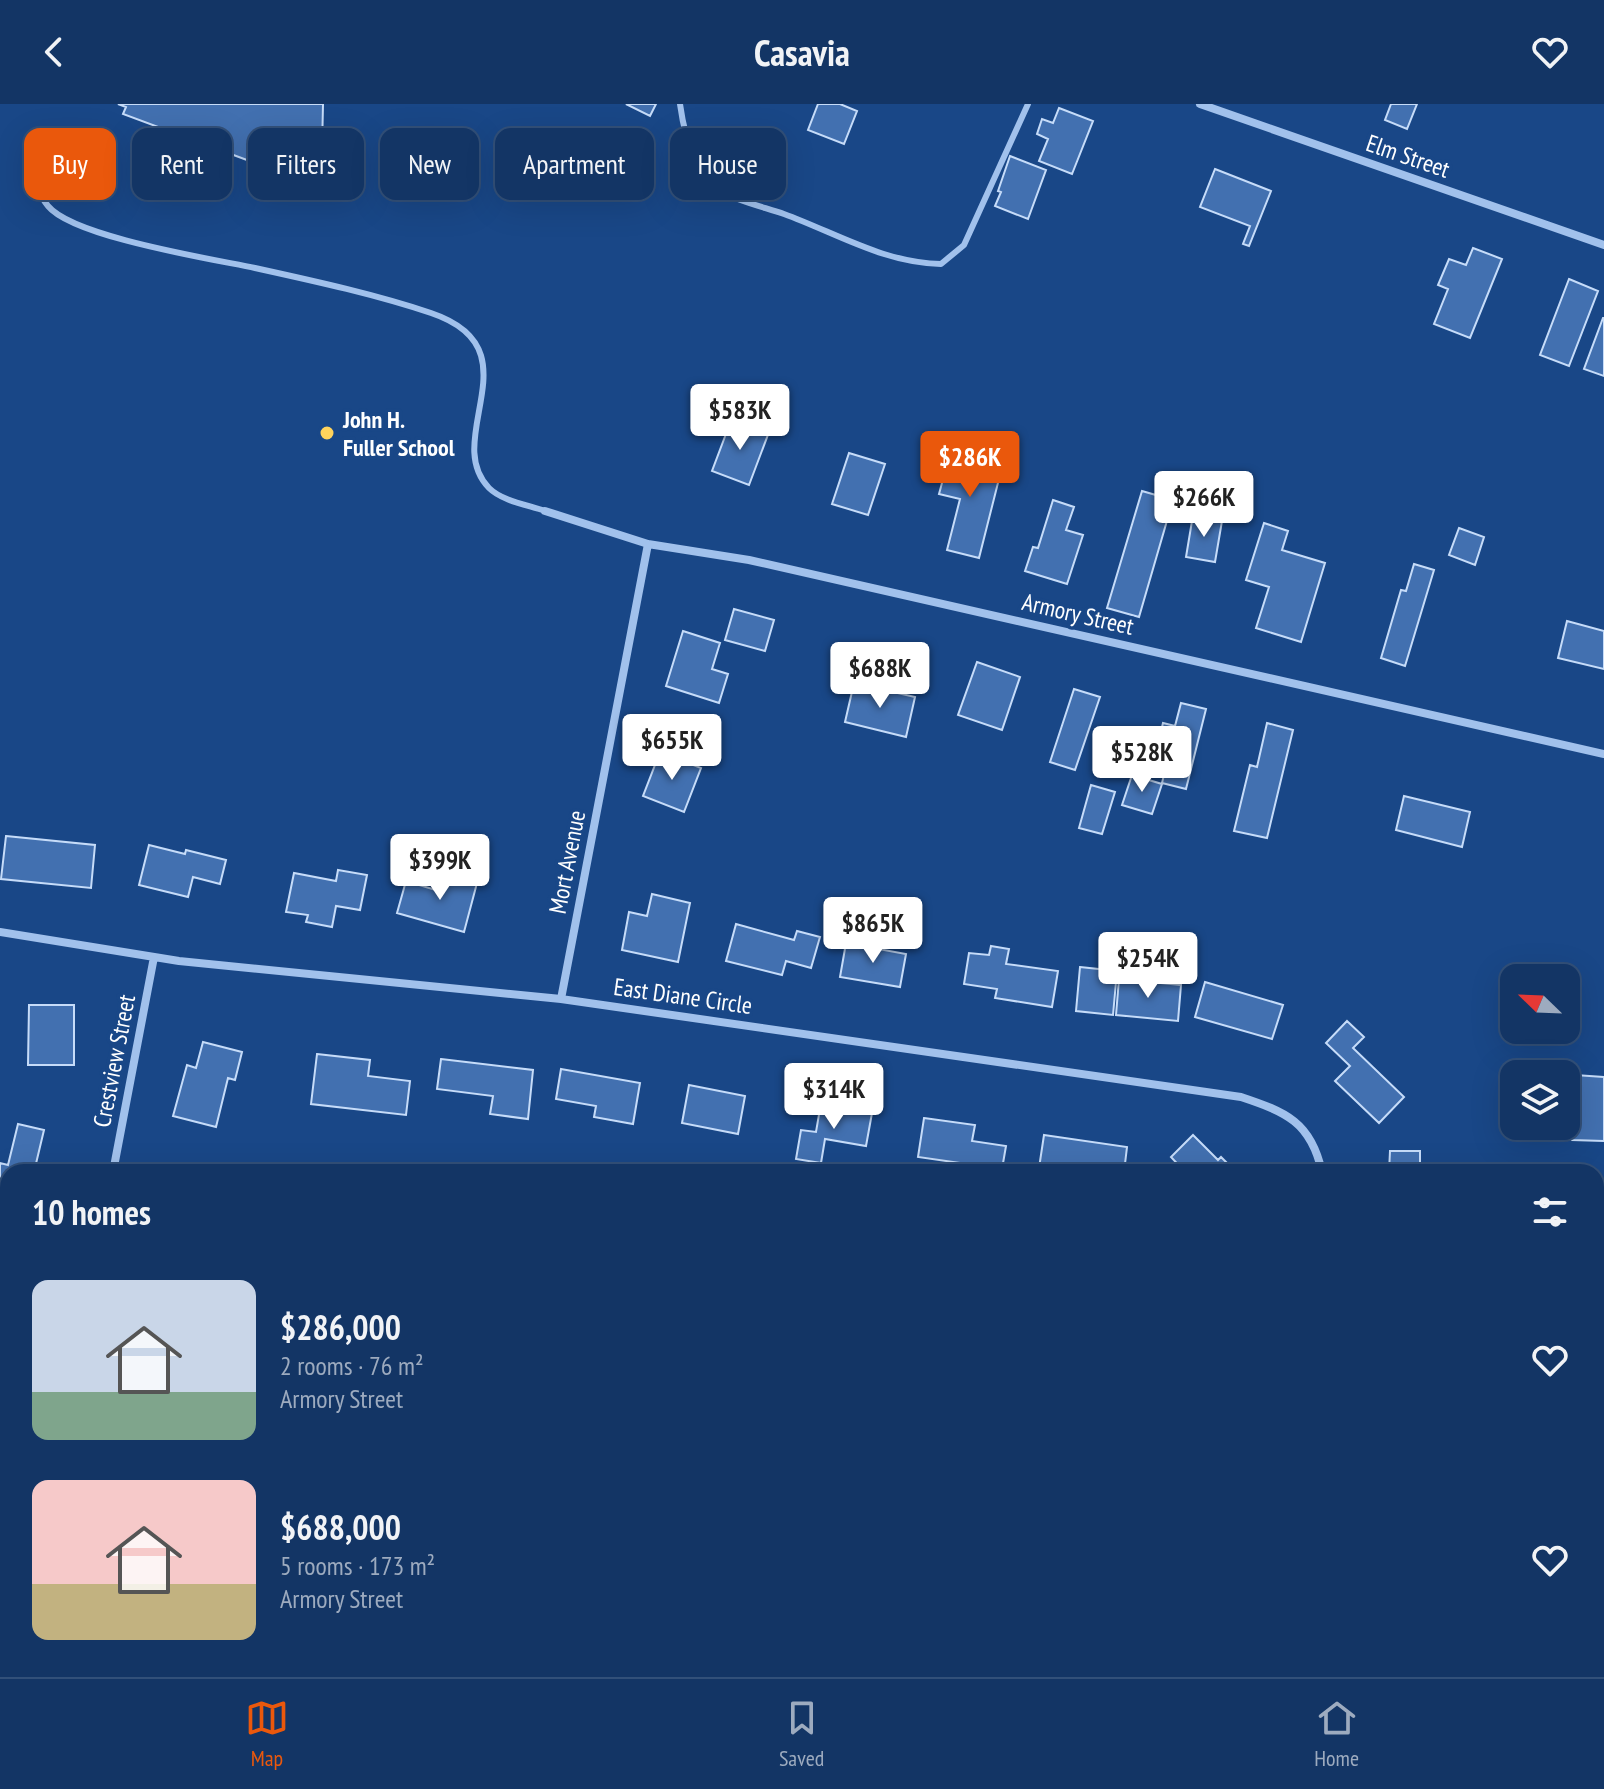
<!DOCTYPE html>
<html lang="en">
<head>
<meta charset="utf-8">
<style>
  :root { --surface:#133565; --page:#20406e; --text:#f1f3f6; --muted:#9dabbf; --line:#325079; --accent:#ea580c }
  body { margin:0; font-family:"PT Sans Narrow",sans-serif; background:var(--page); color:var(--text); height:100vh; display:flex; flex-direction:column; font-size:30px; white-space:nowrap }
  * { box-sizing:border-box; margin:0 }
  p { font-size:26px; color:var(--muted) }
  .icon { flex:none; width:44px; height:44px; fill:none; stroke:currentColor; stroke-width:2; stroke-linecap:round; stroke-linejoin:round }
  .map { position:relative; flex:1; overflow:hidden }
  .panel { position:absolute; left:0px; top:1060px; width:1604px; height:514px; display:flex; flex-direction:column; background:var(--surface); border-radius:24px 24px 0 0; box-shadow:0 8px 32px #0002,0 0 0 2px var(--line) }
  .panel>* { flex:none }
  .hud { position:absolute; left:24px; top:24px; width:800px; height:72px; display:flex; gap:16px }
  .needle { width:52px; rotate:293deg }
  .buttons { position:absolute; left:1500px; top:860px; display:grid; gap:16px }
  .buttons a { display:grid; place-items:center; width:80px; height:80px; border-radius:16px; background:var(--surface); box-shadow:0 8px 32px #0002,0 0 0 2px var(--line); font-size:40px }
  .price { position:absolute; translate:-50% -68px; padding:0 18px; border-radius:8px; background:#fff; color:#222; font-size:26px; line-height:52px; filter:drop-shadow(0 2px 4px #0008) }
  .price::after { content:''; position:absolute; left:50%; top:48px; width:24px; height:18px; margin-left:-12px; background:inherit; clip-path:polygon(0 0,100% 0,50% 100%) }
  .price.on { background:var(--accent); color:#fff }
  ul { padding:0; list-style:none }
  li { display:flex; align-items:center; gap:24px; height:200px; padding:0 32px }
  li span { display:grid; place-items:center; flex:none; width:224px; height:160px; border-radius:16px; color:#555 }
  li>.icon { margin-inline-start:auto }
  span .icon { width:96px; height:96px; fill:#fffc; stroke-width:1 }
  li b { font-size:34px }
  h2 { display:flex; justify-content:space-between; align-items:center; height:96px; padding:0 32px; font-size:34px }
  .chip { padding:0 28px; border-radius:16px; background:var(--surface); box-shadow:0 8px 32px #0002,0 0 0 2px var(--line); font-size:28px; line-height:72px }
  .chip.on { background:var(--accent); color:#fff }
  header { display:flex; justify-content:space-between; align-items:center; height:104px; padding:0 32px; background:var(--surface); font-size:36px; font-weight:600 }
  .dock { display:flex; justify-content:space-around; align-items:center; height:112px; border-top:2px solid var(--line); background:var(--surface); font-size:22px; color:var(--muted) }
  .dock a { display:grid; justify-items:center; gap:4px }
  .dock .on { color:var(--accent) }
  .map>svg:first-child { display:block }
  .building { fill:#4270b0; stroke:#c6dcf9; stroke-width:2 }
  .lines { fill:none; stroke-linecap:round; stroke-linejoin:round }
  .service { stroke:#a1c1ec; stroke-width:6 }
  .minor { stroke:#a1c1ec; stroke-width:8 }
  .poi-dot { fill:#ffd35c; stroke:#194787; stroke-width:3 }
  .labels { text-anchor:middle; dominant-baseline:central; stroke-width:7; stroke-linejoin:round; paint-order:stroke }
  .street-label { font-size:24px; fill:#fff; stroke:#194787 }
  .poi-label { font-size:24px; font-weight:bold; fill:#fff; stroke:#194787; text-anchor:start }
</style>
</head>
<body>
<header><svg class="icon" aria-label="back" viewBox="0 0 24 24"><path d="M15 5l-7 7 7 7"/></svg>Casavia<svg class="icon" aria-label="heart" viewBox="0 0 24 24"><path d="M12 20l-8-8c-3-5 5-10 8-4 3-6 11-1 8 4z"/></svg></header>
<div class="map">
<svg width="1604" height="1573" viewBox="0 0 1604 1573">
  <rect width="100%" height="100%" fill="#194787"/>
  <path class="building" d="M118,0H323L322,46L314,67L271,65L123,10L126,3Z
    M626,0H656L650,12Z
    M818,0H840L857,7L844,40L808,26Z
    M1391,0H1417L1407,25L1385,16Z
    M1059,4L1093,17L1072,70L1039,57L1048,35L1037,30L1042,15L1053,19Z
    M1010,52L1046,66L1028,115L995,102L1001,88L998,87Z
    M1215,65L1271,87L1249,142L1243,140L1250,122L1200,103Z
    M1473,144L1502,155L1470,234L1434,220L1448,185L1438,181L1449,155L1466,161Z
    M1569,175L1598,187L1569,262L1540,251Z
    M1603,214H1604V272L1584,265Z
    M732,314L769,328L749,381L712,367Z
    M951,346L1003,359L979,454L947,446L960,395L939,390Z
    M849,349L885,360L868,411L832,400Z
    M1142,387L1173,396L1139,513L1107,504Z
    M1053,396L1074,403L1066,426L1083,431L1067,480L1025,467L1033,443L1038,444Z
    M1193,411L1222,417L1215,458L1186,453Z
    M1264,419L1288,427L1282,446L1325,459L1301,538L1256,524L1269,483L1246,476Z
    M1459,424L1484,433L1475,461L1449,451Z
    M1414,460L1434,466L1405,562L1381,554L1401,486L1406,487Z
    M734,505L774,516L765,547L725,536Z
    M1567,517L1604,527V565L1558,554Z
    M683,527L720,539L712,565L728,570L719,599L666,582Z
    M977,558L1020,573L1002,626L958,611Z
    M854,579L915,593L906,633L845,618Z
    M1074,585L1100,593L1075,666L1050,658Z
    M1181,599L1206,605L1186,685L1162,679L1172,638L1159,635L1163,619L1175,622Z
    M1267,619L1293,626L1267,734L1234,727L1250,661L1257,663Z
    M660,648L701,664L684,708L643,692Z
    M1132,671L1162,680L1152,710L1122,701Z
    M1091,681L1115,688L1102,730L1079,724Z
    M1404,692L1470,708L1462,743L1396,726Z
    M6,732L95,741L91,784L1,775Z
    M149,741L185,750L186,746L226,756L220,780L193,773L188,793L139,781Z
    M338,766L367,771L360,806L336,802L332,823L306,818L308,811L286,808L294,769L336,777Z
    M444,769L477,779L464,828L397,809L406,777L439,787Z
    M652,790L690,799L678,858L622,846L629,808L647,812Z
    M736,820L794,836L797,827L820,833L811,864L786,857L782,871L726,857Z
    M846,839L906,850L900,883L840,873Z
    M991,842L1009,845L1006,860L1058,867L1052,903L995,894L997,885L964,880L969,849L989,851Z
    M1080,863L1117,867L1113,911L1076,907Z
    M1119,875L1181,881L1178,917L1116,911Z
    M1205,878L1283,901L1272,935L1195,913Z
    M29,901H74V961H28Z
    M1347,917L1364,933L1353,944L1404,993L1379,1019L1335,977L1350,962L1326,939Z
    M203,938L242,948L235,976L228,974L216,1023L173,1012L187,961L196,964Z
    M317,950L370,956L368,972L410,977L406,1011L311,1000Z
    M441,955L533,966L528,1015L490,1010L493,992L437,985Z
    M561,965L640,979L633,1020L594,1013L596,1002L556,995Z
    M1575,971L1604,973V1037L1572,1036Z
    M689,981L745,992L738,1030L682,1019Z
    M821,999L872,1009L866,1042L825,1035L821,1059L796,1055L801,1026L816,1028Z
    M924,1014L975,1021L972,1037L1006,1042L1002,1065L918,1053Z
    M18,1020L44,1026L34,1068H8V1093L0,1091V1059L8,1061Z
    M1044,1031L1127,1043L1124,1068H1064L1039,1064Z
    M1193,1031L1218,1056L1221,1053L1236,1068H1198L1193,1063L1185,1068L1171,1053Z
    M1390,1047H1420V1068H1389Z
    M0,1158L8,1162L0,1183Z
    M1596,1235L1604,1236V1275H1596Z
    M1604,1476V1519H1596V1477Z
    M437,1566H492L490,1573H436Z
    M595,1566H666L665,1573H593Z
    M729,1566H791L792,1573H730Z
    M1304,1566H1334L1331,1573Z"/>
  <g class="lines">
    <path class="service" d="M680,0C684,29 694,69 720,87C734,96 767,104 784,110C836,129 884,159 941,160L964,141L1028,0
      M26,46C32,63 36,88 48,102C73,133 212,155 255,164C314,177 374,190 431,209C538,245 440,334 489,384C502,397 528,401 545,407
      M1596,1449H1604"/>
    <path class="minor" d="M1200,0L1604,141
      M545,407L648,440L749,456L1604,650
      M0,828L179,857L561,895L1241,993C1286,1008 1311,1018 1322,1068
      M561,895L648,440
      M113,1068L154,853
      M0,1312L8,1313
      M8,1573L10,1566
      M372,1573L373,1566
      M1213,1573L1217,1566"/>
  </g>
  <circle class="poi-dot" cx="327" cy="329" r="8"/>
  <g class="labels">
    <g class="street-label">
      <text transform="translate(1408 52) rotate(19)">Elm Street</text>
      <text transform="translate(1078 510) rotate(13)">Armory Street</text>
      <text transform="translate(567 758) rotate(-79)">Mort Avenue</text>
      <text transform="translate(683 892) rotate(8)">East Diane Circle</text>
      <text transform="translate(114 957) rotate(-79)">Crestview Street</text>
    </g>
    <g class="poi-label">
      <text x="343" y="315">John H.<tspan x="343" dy="28">Fuller School</tspan></text>
    </g>
  </g>
</svg>
<div class="buttons">
<a><svg class="needle" viewBox="-14 -14 28 28"><path d="M0-13l5 13h-10z" fill="#e53935"/><path d="M0 13l5-13h-10z" fill="#9dabbf"/></svg></a>
<a><svg class="icon" aria-label="layers" viewBox="0 0 24 24"><path d="M12 4l9 5-9 5-9-5zM3 14l9 5 9-5"/></svg></a>
</div>
<b class="price" style="left:740px;top:348px">$583K</b>
<b class="price on" style="left:970px;top:395px">$286K</b>
<b class="price" style="left:1204px;top:435px">$266K</b>
<b class="price" style="left:880px;top:606px">$688K</b>
<b class="price" style="left:672px;top:678px">$655K</b>
<b class="price" style="left:1142px;top:690px">$528K</b>
<b class="price" style="left:440px;top:798px">$399K</b>
<b class="price" style="left:873px;top:861px">$865K</b>
<b class="price" style="left:1148px;top:896px">$254K</b>
<b class="price" style="left:834px;top:1027px">$314K</b>
<div class="hud">
<a class="chip on">Buy</a>
<a class="chip">Rent</a>
<a class="chip">Filters</a>
<a class="chip">New</a>
<a class="chip">Apartment</a>
<a class="chip">House</a>
</div>
<section class="panel">
<h2>10 homes<svg class="icon" aria-label="filters" viewBox="0 0 24 24"><path d="M4 7h16M4 17h16"/><circle cx="9" cy="7" r="2"/><circle cx="15" cy="17" r="2"/></svg></h2>
<ul>
<li><span style="background:linear-gradient(#c9d6e8 70%,#7fa58c 0)"><svg class="icon" aria-label="home" viewBox="0 0 24 24"><path d="M3 11l9-7 9 7M6 9v11h12V9"/></svg></span><div><b>$286,000</b><p>2 rooms · 76 m²</p><p>Armory Street</p></div><svg class="icon" aria-label="heart" viewBox="0 0 24 24"><path d="M12 20l-8-8c-3-5 5-10 8-4 3-6 11-1 8 4z"/></svg></li>
<li><span style="background:linear-gradient(#f6c9c9 65%,#c2b280 0)"><svg class="icon" aria-label="home" viewBox="0 0 24 24"><path d="M3 11l9-7 9 7M6 9v11h12V9"/></svg></span><div><b>$688,000</b><p>5 rooms · 173 m²</p><p>Armory Street</p></div><svg class="icon" aria-label="heart" viewBox="0 0 24 24"><path d="M12 20l-8-8c-3-5 5-10 8-4 3-6 11-1 8 4z"/></svg></li>
</ul>
</section>
</div>
<nav class="dock">
<a class="on"><svg class="icon" aria-label="map" viewBox="0 0 24 24"><path d="M3 6l6-2 6 2 6-2v14l-6 2-6-2-6 2zM9 4v14M15 6v14"/></svg>Map</a>
<a><svg class="icon" aria-label="saved" viewBox="0 0 24 24"><path d="M7 4h10v16l-5-4-5 4z"/></svg>Saved</a>
<a><svg class="icon" aria-label="home" viewBox="0 0 24 24"><path d="M3 11l9-7 9 7M6 9v11h12V9"/></svg>Home</a>
</nav>
</body>
</html>
